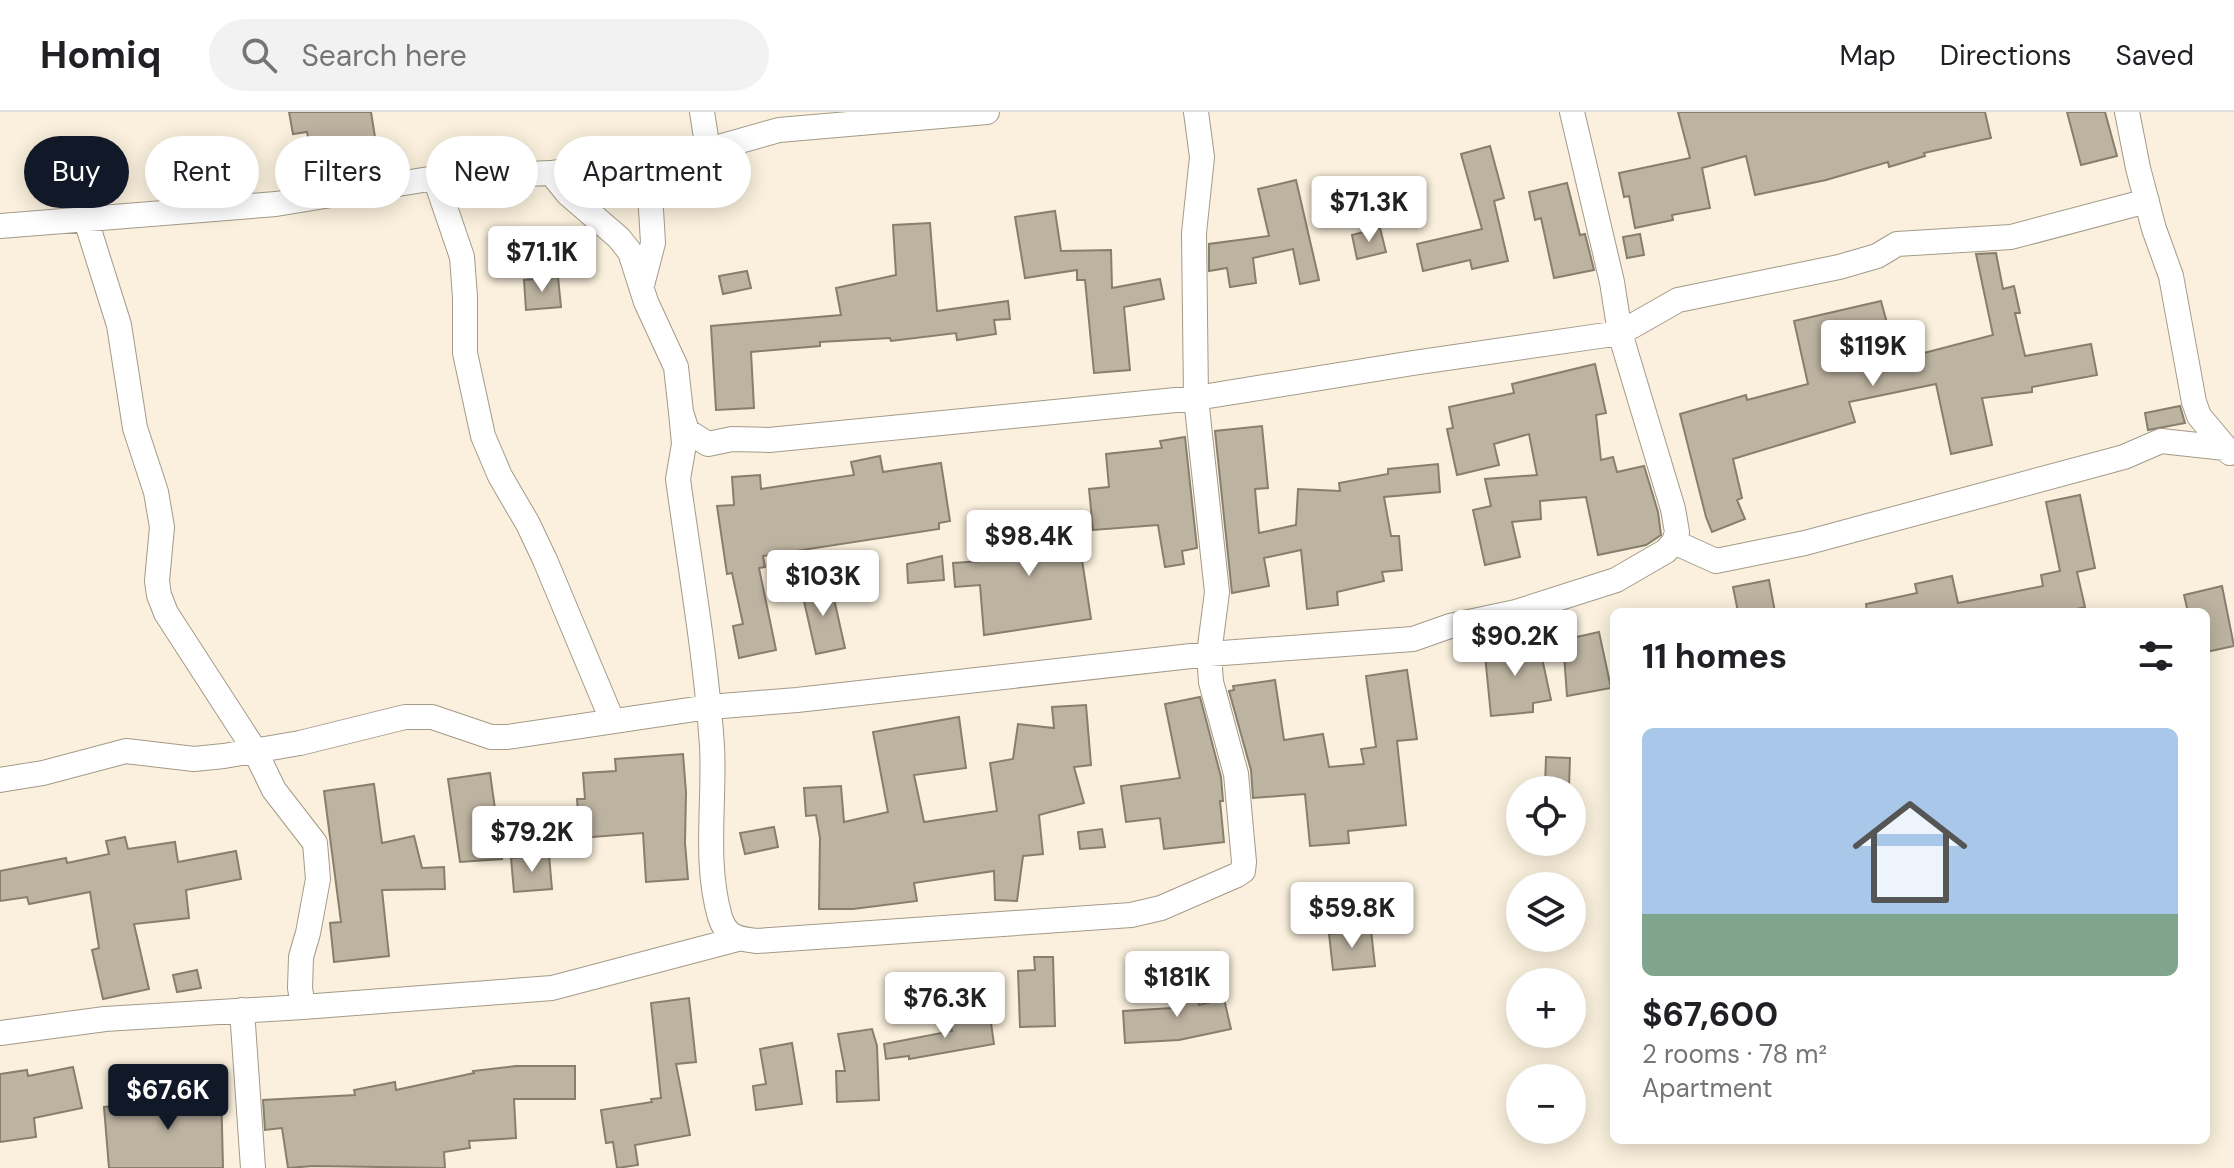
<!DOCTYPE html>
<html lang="en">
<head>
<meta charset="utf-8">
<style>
  :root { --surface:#fff; --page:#f2f2f2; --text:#202124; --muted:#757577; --line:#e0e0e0; --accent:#111827 }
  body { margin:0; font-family:"DM Sans",sans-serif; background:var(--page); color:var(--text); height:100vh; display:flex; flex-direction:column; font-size:30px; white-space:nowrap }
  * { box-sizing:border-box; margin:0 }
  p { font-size:26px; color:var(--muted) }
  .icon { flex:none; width:44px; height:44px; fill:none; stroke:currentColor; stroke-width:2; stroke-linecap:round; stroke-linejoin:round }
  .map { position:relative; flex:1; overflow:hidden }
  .side { position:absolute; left:1610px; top:496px; width:600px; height:536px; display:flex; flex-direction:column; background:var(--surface); border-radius:12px; box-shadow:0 4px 20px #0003 }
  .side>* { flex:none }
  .top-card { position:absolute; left:24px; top:24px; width:760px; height:72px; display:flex; gap:16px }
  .buttons { position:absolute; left:1506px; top:664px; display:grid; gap:16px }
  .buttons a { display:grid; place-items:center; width:80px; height:80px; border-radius:50%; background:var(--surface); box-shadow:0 4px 20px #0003; font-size:40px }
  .price { position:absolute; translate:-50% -68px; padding:0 18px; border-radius:8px; background:#fff; color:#222; font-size:26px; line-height:52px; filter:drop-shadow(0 2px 4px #0008) }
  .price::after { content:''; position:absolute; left:50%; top:48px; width:24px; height:18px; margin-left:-12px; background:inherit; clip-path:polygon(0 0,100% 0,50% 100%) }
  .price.selected { background:var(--accent); color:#fff }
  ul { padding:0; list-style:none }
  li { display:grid; align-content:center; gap:16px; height:424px; padding:0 32px }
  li+li { border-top:2px solid var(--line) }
  li span { display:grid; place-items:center; height:248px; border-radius:12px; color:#555 }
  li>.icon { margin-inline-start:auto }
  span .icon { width:144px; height:144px; fill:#fffc; stroke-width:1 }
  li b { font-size:34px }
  h2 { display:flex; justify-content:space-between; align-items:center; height:96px; padding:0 32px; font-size:34px }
  .pill { padding:0 28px; border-radius:36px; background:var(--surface); box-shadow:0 4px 20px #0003; font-size:28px; line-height:72px }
  .pill.selected { background:var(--accent); color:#fff }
  header { display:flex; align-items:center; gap:48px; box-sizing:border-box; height:112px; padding:0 40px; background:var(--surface); border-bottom:2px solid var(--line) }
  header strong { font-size:38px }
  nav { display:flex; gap:44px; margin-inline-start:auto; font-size:28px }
  .search { width:560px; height:72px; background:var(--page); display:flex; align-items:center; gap:20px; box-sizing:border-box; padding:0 28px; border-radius:44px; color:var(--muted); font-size:30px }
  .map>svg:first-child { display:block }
  .building { fill:#bdb3a1; stroke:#877e6e; stroke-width:2 }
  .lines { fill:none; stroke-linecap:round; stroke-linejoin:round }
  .minor-casing { stroke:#a39a89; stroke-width:26 }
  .minor { stroke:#fff; stroke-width:24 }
</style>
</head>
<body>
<header>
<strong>Homiq</strong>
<div class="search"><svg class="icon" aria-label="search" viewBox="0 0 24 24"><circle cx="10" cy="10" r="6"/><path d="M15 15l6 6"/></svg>Search here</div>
<nav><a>Map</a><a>Directions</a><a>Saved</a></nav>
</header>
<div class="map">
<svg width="2234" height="1056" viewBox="0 0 2234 1056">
  <rect width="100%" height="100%" fill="#faf0dd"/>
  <path class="building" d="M289,0H371L375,25L310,36L307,20L293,22Z
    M1678,0H1985L1991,26L1924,41L1925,44L1889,55L1888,50L1826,68L1755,83L1746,44L1702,56L1710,96L1672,103L1673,108L1635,116L1629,84L1624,85L1619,61L1690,46Z
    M2067,0H2105L2117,44L2081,53Z
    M1490,34L1504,86L1494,89L1508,149L1472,157L1470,148L1423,159L1417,132L1482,117L1461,42Z
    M1296,68L1319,168L1300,172L1293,137L1253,146L1256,171L1230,175L1227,156L1209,159V132L1269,124L1258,77Z
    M1567,71L1580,123L1585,122L1594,158L1554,166L1541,106L1535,108L1529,80Z
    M1055,99L1061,139L1111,138L1112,176L1160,167L1164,187L1124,195L1130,258L1094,261L1085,168H1077V158L1025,166L1015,105Z
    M930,111L937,199L1008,189L1010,207L994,208L996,222L957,228L956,221L891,229L890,226L820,230V234L751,240L754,296L716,298L711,214L841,203L836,176L896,163L893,113Z
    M1380,116L1386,140L1357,147L1352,123Z
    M1640,122L1644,143L1627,146L1623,125Z
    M1996,141L2003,177L2014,174L2020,201H2015L2025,244L2091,232L2097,263L2032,275V280L1982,286L1992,333L1951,342L1936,272L1849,290L1855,310L1733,347L1742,386L1737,388L1745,407L1712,420L1706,405L1680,302L1746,283L1747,288L1808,272L1794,209L1881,189L1897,248L1993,223L1976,142Z
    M747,159L751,176L723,182L719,164Z
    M558,165L561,195L526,198L524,168Z
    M1595,252L1606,301L1596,303L1601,348L1613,345L1617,360L1644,354L1658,400L1661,423L1646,433L1598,443L1586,385L1540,389L1541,407L1512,410L1520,445L1485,453L1473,398L1491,394L1485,367L1537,363L1529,322L1494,332L1499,353L1457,363L1447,317L1453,316L1449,295L1514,281L1512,272Z
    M2180,294L2185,311L2148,318L2145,301Z
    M1262,314L1268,376L1255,377L1259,421L1296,413L1298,377L1340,379L1339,371L1388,362V357L1438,352L1440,380L1384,385L1391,424H1399L1402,458L1382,460L1384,469L1337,480L1338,493L1307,497L1301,438L1264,446L1269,474L1232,481L1215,319Z
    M1185,325L1197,436L1182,439L1184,452L1165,455L1158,413L1093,418L1089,377L1109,375L1106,342L1162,336L1160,329Z
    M880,344L883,360L941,351L950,409L939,411V417L763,444L765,455L759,456L776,538L739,546L733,514L743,512L732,461L727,462L717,394L734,393L732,365L760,363L761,377L854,363L851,350Z
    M2080,383L2095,456L2077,460L2085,495L2064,500H1867L1866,492L1917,481L1915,472L1952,464L1958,491L2043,474L2041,463L2060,459L2046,390Z
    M1015,403L1016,415L1050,409L1051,417L1077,415L1091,507L984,523L980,473L955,475L953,451L997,448L992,405Z
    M942,444L944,468L908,471L907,452Z
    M1769,468L1775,500H1738L1733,475Z
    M830,469L845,536L816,542L801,476Z
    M2222,474L2234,534L2206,540V500H2188L2184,483Z
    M1599,520L1611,576L1567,584L1563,528Z
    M1527,529L1528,535L1539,532L1551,588L1533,591V600L1491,604L1484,533Z
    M1407,558L1417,627L1397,629L1406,713L1348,719L1349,731L1310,734L1305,682L1253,686L1251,658L1229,579L1234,578L1233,574L1275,568L1284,628L1323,622L1329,655L1364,652L1361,637L1376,635L1366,564Z
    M1200,585L1221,665L1223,689H1220L1224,730L1164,737L1160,706L1126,710L1121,674L1180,666L1165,592Z
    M1086,593L1091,653L1074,655L1084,691L1039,703L1043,742L1023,744L1017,789L995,788L994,759L914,771L917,789L853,797H819L820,726L816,703L806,704L804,676L841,674L844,710L888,700L873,620L959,605L966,656L914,663L924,710L997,699L990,651L1013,647L1018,612L1054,616L1052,595Z
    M683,642L686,680L685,731L688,767L646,770L643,721L580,726L577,687H585L583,661L616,659L615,647Z
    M1546,645L1570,646L1569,675L1545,674Z
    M490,661L502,747L460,750L448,667Z
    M374,672L382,731L414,724L422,756L444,755L445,777L382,778L389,844L334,850L330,811L341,810L324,679Z
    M774,715L778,735L745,742L740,721Z
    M1102,717L1105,735L1080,737L1078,720Z
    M125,725L128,737L175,730L178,750L236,739L241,767L186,778L189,806L134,812L149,877L103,887L92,838L99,836L90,780L29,792L27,785L0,789V759L66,746L67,751L109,742L106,729Z
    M549,743L552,777L514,780L511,746Z
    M1371,818L1375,854L1333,858L1329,822Z
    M1034,845H1053L1055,914L1020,915L1018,859L1035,858Z
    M197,858L201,876L177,880L173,863Z
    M1194,872L1199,893L1224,887L1231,917L1179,928L1125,931L1123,899L1172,896L1168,878Z
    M689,886L696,950L676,952L690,1023L635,1033L638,1053L617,1056L613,1030L606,1031L601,998L652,990L651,987L661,986L651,891Z
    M990,904L994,932L909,947V944L886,947L884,932L952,919L950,910Z
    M872,917L877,934L879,988L837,990L836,959H845L838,922Z
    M792,931L802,992L756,998L753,974L766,972L760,937Z
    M516,954H575V987H514L516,1026L469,1029L470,1036L444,1040L445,1056L313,1054L288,1056L282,1016L265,1018L263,988L355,983L354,978L395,970L396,978L474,961L473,959Z
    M73,955L82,996L34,1006L36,1025L0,1030V962L27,958L28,964Z
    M221,975L223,1056H109L104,995L178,988V977Z"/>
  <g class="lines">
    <defs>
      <path id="minor" d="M702,0L708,38
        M2127,0L2138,56L2154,117L2171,164L2194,290L2199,304L2230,341
        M551,61L568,82L619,126L630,140L646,190L676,255L681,300L687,319L708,332L732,327L769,328L1196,286L1413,251L1620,221L1678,188L1839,155L1877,144L1897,132L2011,125L2147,89
        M435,66L462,145L465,185V241L483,324L500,364L528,412L545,448L612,608
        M0,114L276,92L435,66L551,61L708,38L779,18L987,0
        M642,173L653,131L648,47
        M681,300L684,332L678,367C690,455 706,545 712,634C715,690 704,750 720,805C726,825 738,827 757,829L1131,803L1161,796L1237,763L1243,759L1244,750L1236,662L1211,570L1209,542L1217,480L1196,286L1194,121L1202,45L1196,0
        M1674,430L1716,449L1805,431L2124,345L2161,329L2225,336
        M0,668L43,661L126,639L194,647L224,644L300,631L405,605H432L491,625H508L709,595L797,588L1209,542L1413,527L1450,514L1516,500L1616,468L1666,439L1674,430L1677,420L1673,397L1620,221L1612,170L1572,0
        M303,895L552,876L738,827
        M242,898L253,1056
        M0,921L105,907L303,895L300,876L301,845L308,821L318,767L315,731L274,678L254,637L166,501L159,483L157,469L162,415L156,380L135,316L119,213L85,105"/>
    </defs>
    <use href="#minor" class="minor-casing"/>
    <use href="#minor" class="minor"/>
  </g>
</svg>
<div class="buttons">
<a><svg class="icon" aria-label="locate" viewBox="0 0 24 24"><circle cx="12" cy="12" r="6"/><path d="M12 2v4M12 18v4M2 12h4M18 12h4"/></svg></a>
<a><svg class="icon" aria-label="layers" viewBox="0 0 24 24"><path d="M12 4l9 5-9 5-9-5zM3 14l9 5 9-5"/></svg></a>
<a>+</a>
<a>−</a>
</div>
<b class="price" style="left:1369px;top:132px">$71.3K</b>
<b class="price" style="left:542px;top:182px">$71.1K</b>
<b class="price" style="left:1873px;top:276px">$119K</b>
<b class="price" style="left:1029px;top:466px">$98.4K</b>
<b class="price" style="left:823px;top:506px">$103K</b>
<b class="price" style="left:1515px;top:566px">$90.2K</b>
<b class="price" style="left:532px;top:762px">$79.2K</b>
<b class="price" style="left:1352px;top:838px">$59.8K</b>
<b class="price" style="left:1177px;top:907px">$181K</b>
<b class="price" style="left:945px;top:928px">$76.3K</b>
<b class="price selected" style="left:168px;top:1020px">$67.6K</b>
<div class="top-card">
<a class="pill selected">Buy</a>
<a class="pill">Rent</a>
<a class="pill">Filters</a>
<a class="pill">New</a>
<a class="pill">Apartment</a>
</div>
<section class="side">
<h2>11 homes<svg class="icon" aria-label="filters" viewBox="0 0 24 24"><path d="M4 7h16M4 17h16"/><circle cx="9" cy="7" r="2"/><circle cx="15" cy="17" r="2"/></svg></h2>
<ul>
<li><span style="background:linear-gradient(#a9c7e8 75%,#7fa58c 0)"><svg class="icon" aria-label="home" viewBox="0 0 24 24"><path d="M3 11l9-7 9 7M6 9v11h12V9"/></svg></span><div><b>$67,600</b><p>2 rooms · 78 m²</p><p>Apartment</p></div></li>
</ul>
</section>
</div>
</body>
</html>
